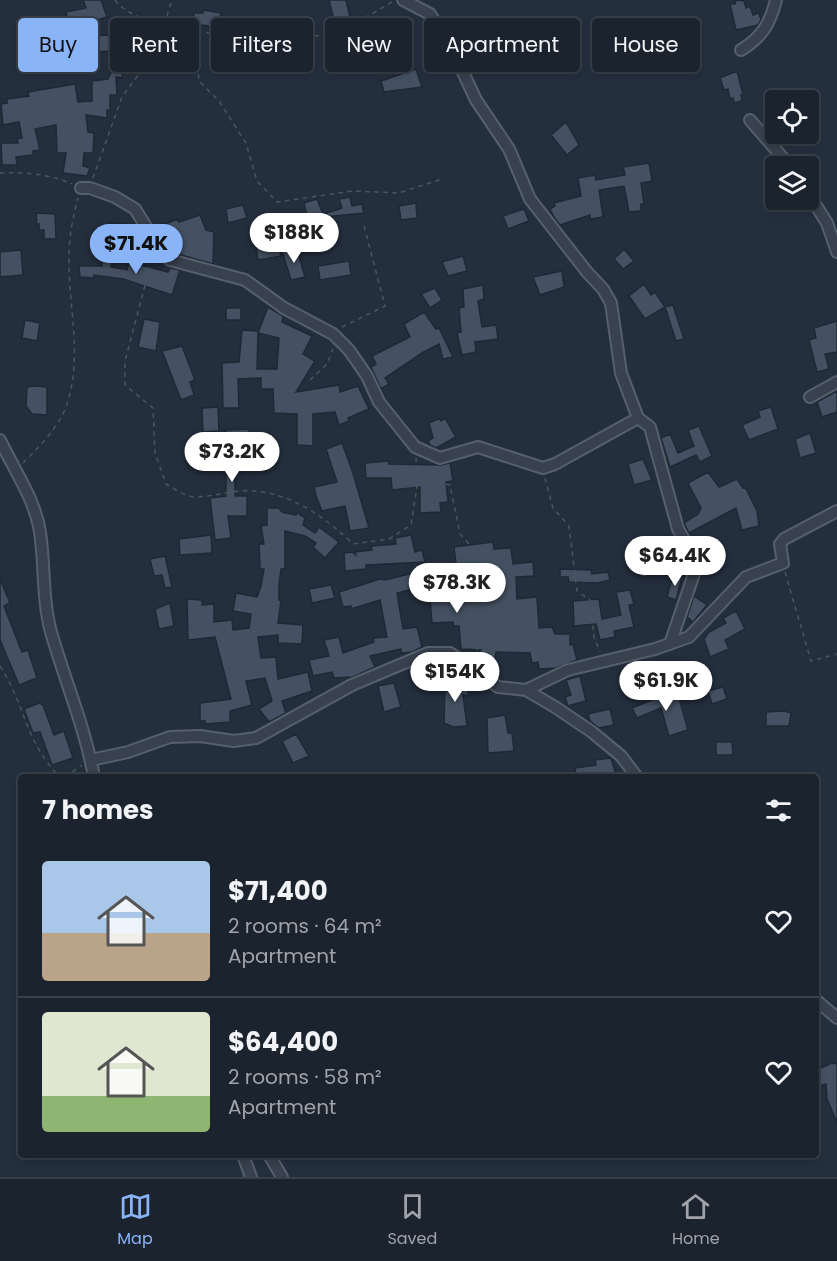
<!DOCTYPE html>
<html lang="en">
<head>
<meta charset="utf-8">
<style>
  :root { --surface:#1b232e; --page:#282f3a; --text:#f1f3f6; --muted:#a0a4aa; --line:#39404a; --accent:#8ab4f8 }
  body { margin:0; font-family:Poppins,sans-serif; background:var(--page); color:var(--text); height:100vh; display:flex; flex-direction:column; font-size:22px; white-space:nowrap }
  * { box-sizing:border-box; margin:0 }
  p { font-size:20px; color:var(--muted) }
  .icon { flex:none; width:33px; height:33px; fill:none; stroke:currentColor; stroke-width:2; stroke-linecap:round; stroke-linejoin:round }
  .map { position:relative; flex:1; overflow:hidden }
  .drawer { position:absolute; left:18px; top:774px; width:801px; height:384px; display:flex; flex-direction:column; background:var(--surface); border-radius:6px; box-shadow:0 3px 9px #0003,0 0 0 2px var(--line) }
  .drawer>* { flex:none }
  .guide { position:absolute; left:18px; top:18px; width:801px; height:54px; display:flex; gap:12px }
  .controls { position:absolute; left:765px; top:90px; display:grid; gap:12px }
  .controls a { display:grid; place-items:center; width:54px; height:54px; border-radius:6px; background:var(--surface); box-shadow:0 3px 9px #0003,0 0 0 2px var(--line); font-size:30px }
  .price { position:absolute; translate:-50% -51px; padding:0 14px; border-radius:21px; background:#fff; color:#222; font-size:20px; line-height:39px; filter:drop-shadow(0 2px 3px #0008) }
  .price::after { content:''; position:absolute; left:50%; top:36px; width:18px; height:14px; margin-left:-9px; background:inherit; clip-path:polygon(0 0,100% 0,50% 100%) }
  .price.selected { background:var(--accent); color:#111 }
  ul { padding:0; list-style:none }
  li { display:flex; align-items:center; gap:18px; height:150px; padding:0 24px }
  li+li { border-top:2px solid var(--line) }
  li span { display:grid; place-items:center; flex:none; width:168px; height:120px; border-radius:6px; color:#555 }
  li>.icon { margin-inline-start:auto }
  span .icon { width:72px; height:72px; fill:#fffc; stroke-width:1 }
  li b { font-size:26px }
  h2 { display:flex; justify-content:space-between; align-items:center; height:72px; padding:0 24px; font-size:26px }
  .chip { padding:0 21px; border-radius:6px; background:var(--surface); box-shadow:0 3px 9px #0003,0 0 0 2px var(--line); font-size:21px; line-height:54px }
  .chip.selected { background:var(--accent); color:#111 }
  .tab-bar { display:flex; justify-content:space-around; align-items:center; height:84px; border-top:2px solid var(--line); background:var(--surface); font-size:16px; color:var(--muted) }
  .tab-bar a { display:grid; justify-items:center; gap:3px }
  .tab-bar .selected { color:var(--accent) }
  .map>svg:first-child { display:block }
  .building { fill:#455162; stroke:#1f2835; stroke-width:1.5; fill-rule:evenodd }
  .lines { fill:none; stroke-linecap:round; stroke-linejoin:round }
  .minor-casing { stroke:#565f6c; stroke-width:14 }
  .path { stroke:#44595c; stroke-width:1.5; stroke-dasharray:4.5 4.5; stroke-linecap:butt }
  .minor { stroke:#38414e; stroke-width:10 }
</style>
</head>
<body>
<div class="map">
<svg width="837" height="1177" viewBox="0 0 837 1177">
  <rect width="100%" height="100%" fill="#242f3e"/>
  <path class="building" d="M83,0H101L107,17L64,30L62,22L68,21L66,12L86,8Z
    M329,0H346L350,17L334,20Z
    M736,0L744,1L746,8L750,6L753,15L759,13L761,20L758,25L736,30L730,4H735Z
    M203,10L221,13L218,27L193,24L194,13H203Z
    M133,24L143,27L158,36L153,43L149,41L137,63L123,60L122,78L116,77L117,95H110V110H107V118L86,115L88,132L94,133L93,153H84L83,166L90,168L87,176L63,173L66,153H57L56,125L35,129L40,150L33,151V155L16,157L17,165H2L1,143H18L17,139L22,138L19,122L3,125L1,104L7,103V99L29,96L28,92L75,84L78,102L92,101V81L108,79Z
    M109,35L110,51L94,52L92,36Z
    M416,69L422,87L384,92L381,81Z
    M737,71L743,94L741,95L742,101L734,103L733,98L730,99L728,89L724,90L720,78Z
    M566,122L579,145L567,155L551,135Z
    M649,163L652,181L641,183L644,204H641V211L629,212L624,186L599,190L603,217L590,219V215L560,225L554,217L550,209L555,206L554,203L581,196L578,178L595,175L596,180L625,175L623,167Z
    M350,197L352,206L362,204L364,213L325,217L324,214L342,208L339,199Z
    M317,199L327,224L310,229L304,203Z
    M416,203L417,218L401,220L399,206Z
    M243,205L247,218L228,223L226,209Z
    M524,209L529,221L508,229L503,216Z
    M36,213L55,214L56,239H44V230H39V224L37,225Z
    M200,215L206,230L214,232L213,264L174,253L162,243L156,228L177,219L179,222Z
    M110,223L123,224L122,240L109,238Z
    M265,224L267,247L278,245L281,256L258,260L256,247H260L252,228Z
    M297,249L305,277L291,280L282,251Z
    M624,249L634,261L623,269L614,259Z
    M21,250L23,275L0,277V252Z
    M463,256L467,271L448,276L442,262Z
    M102,261L112,262L111,267L127,270L129,262L168,272L170,268L180,270L172,295L123,279L94,275V278L80,277L79,266H102Z
    M349,261L351,275L320,280L318,266Z
    M562,271L564,287L540,295L533,277Z
    M644,284L651,295L655,292L665,307L645,319L629,296Z
    M483,285L484,299L478,301L482,327L496,325L498,339L475,342L476,352L462,355L457,333L461,332L459,308L464,307L463,289Z
    M435,288L442,300L430,308L421,294Z
    M673,305L684,339L676,341L665,307Z
    M268,307L283,316L282,322L312,336L303,354L315,361L296,392L339,385L340,392L358,386L369,409L348,418L349,421L339,425L335,412L313,414V446L297,445V414L274,413L273,389H261V378L238,379L239,408H223L222,363L239,362L242,330L258,331L257,369H277L279,338L258,333Z
    M226,308H241V320H226Z
    M424,312L436,329L439,328L453,357L443,359L439,344L422,353L385,378L389,384L381,389L371,367L376,364L372,356L410,337L404,324Z
    M144,319L160,322L156,351L138,347Z
    M25,320L40,323L37,341L22,338Z
    M837,321V352L825,354L829,369L817,372L809,340L816,338L814,328Z
    M182,346L195,380L190,382L194,395L181,400L162,351Z
    M34,386L47,387V415L32,414L26,406L27,387Z
    M837,391V412L822,417L817,402Z
    M218,407L219,431L203,432L202,408Z
    M771,407L778,429L749,440L742,425L760,417L758,411Z
    M440,418L441,421L445,418L456,437L436,448L430,445L428,441L433,438L429,423Z
    M699,426L712,456L700,462L696,455L670,467L661,438L670,434L678,453L694,446L688,430Z
    M249,429L250,439L263,440V451L235,452V496H247V516H228L231,538L215,540L210,498L226,496V430Z
    M810,433L816,453L800,458L795,439Z
    M342,443L352,470L369,528L350,531L345,506L322,511L316,496L314,487L337,482L326,449Z
    M643,459L652,480L634,485L628,464Z
    M388,461L389,464L441,465L450,463L453,481L446,482L448,502L440,503L441,512L420,513V487L392,490L391,478H366L365,463Z
    M708,472L719,487L737,479L743,488L745,487L757,511L759,526L742,530L736,508L689,533L684,523L698,514L701,508L688,483Z
    M267,508H279L282,512L296,515V512L305,518L303,525L315,533L319,527L339,542L325,558L313,547L316,543L305,536L285,531V569H281L279,584V600H281L278,623L303,625L302,644L278,643V635L258,637L261,658L276,657L278,679L308,672L312,691L282,701L286,713L269,722L259,709L272,701L265,678L246,681L252,705L230,711V722L205,724V721H200V703L231,699L215,637L188,640L187,599L202,600V605L214,604V622L232,620L233,630L249,628L251,614L233,611L236,593L257,597L261,586L264,569H260L259,544H264L261,526L267,525Z
    M211,535L212,553L180,555L179,539Z
    M411,535L415,552L422,550L425,562L366,565V569L345,571L344,553L352,552L356,555L355,552L372,550L371,546L396,544L395,538Z
    M672,539L679,553L655,567L654,569L659,571L643,578L633,560Z
    M493,542L494,549L511,548L513,564L533,562L534,576L516,577L517,599L537,597L539,628L552,627L555,634H570V645L573,644L577,660L556,668L539,669L538,662L532,663L530,653L496,652L494,671H488L479,664L481,650L461,649L459,626H454L453,622L432,623L430,600L425,601L422,587L397,593L403,629L417,627L422,647L412,652L401,653V649L370,656L375,667L353,677L334,678L332,672L313,676L309,660L329,656L324,640L339,637L343,653L374,642L373,638L387,637L380,600L351,609V606L343,607L339,592L380,579L385,580L434,568L436,576L457,572L454,547ZM469,583L471,600L456,601L454,584Z
    M165,556L172,587L165,588L162,575L154,576L150,559Z
    M560,569L591,570L592,574L608,572L610,580L597,583L569,582L568,577H560Z
    M673,575L682,577L676,600L667,597Z
    M0,579L10,603L4,606L22,652L28,650L37,678L19,685L0,640Z
    M331,585L335,598L312,603L309,589Z
    M630,590L634,604L629,605L634,627L614,631L615,637L600,640L596,624L574,626L573,601L599,599L602,619L621,615L616,592Z
    M694,596L707,605L693,622L687,617Z
    M170,603L174,626L159,629L155,609Z
    M736,611L745,629L725,640L729,649L710,657L704,639L709,632L726,623L723,618Z
    M642,660L646,670L643,671L644,676L625,683L621,670Z
    M580,676L586,701L568,706L565,697L571,695L566,680Z
    M452,679L469,684L468,696L463,695L467,726L453,727L444,723L445,686L446,681L451,682Z
    M394,683L401,707L384,712L378,686Z
    M723,687L727,699L712,704L708,691Z
    M674,692L675,699L679,698L688,730L669,736L661,708L637,718L632,708L659,697L658,695Z
    M39,703L43,705L54,735L64,731L73,758L52,765L40,732L33,733L24,709Z
    M610,709L614,725L599,728L590,721L588,714Z
    M784,711L791,713L789,726H766V712Z
    M505,715L508,733H512L514,751L488,753L487,718Z
    M296,734L309,756L293,763L282,741Z
    M716,742H732L733,755H716Z
    M611,758L616,775L576,777L575,768L596,765L595,760Z
    M832,1063L837,1064V1123L827,1099L826,1084L820,1086L816,1070Z"/>
  <g class="lines">
    <defs>
      <path id="minor" d="M403,0L430,14L453,51L476,100L509,149L530,199L587,272L603,289L611,303L621,373L638,418
        M741,50C762,37 770,24 776,0
        M750,120L790,166
        M81,188H90L115,197L135,209L150,233L156,247L170,260L245,280L284,308L333,334L349,350L367,376L379,402L415,447L440,458L478,447L543,468L555,464L638,418L650,427L678,529L694,557L696,568L670,644
        M808,193L827,223L837,252
        M810,397L837,382
        M0,440C14,470 35,499 40,532C45,565 42,599 51,632C65,681 85,727 94,777
        M526,690L568,670L655,649L689,637L746,577L783,563L780,544L784,539L837,511
        M91,760L128,752L170,737L200,736L234,741L256,738L352,685L428,653H450L498,687L526,690L555,707L592,732L621,756L637,777
        M816,1000L837,1018
        M243,1155L251,1177
        M269,1155L282,1177"/>
    </defs>
    <use href="#minor" class="minor-casing"/>
    <path class="path" d="M115,0C139,36 280,41 322,35C343,31 374,13 392,2
      M195,29L199,81L219,101L246,143L257,181L277,202L353,191L399,193L442,179
      M0,173C24,172 50,174 72,184
      M93,178L122,97L156,51L172,0
      M152,259L125,361V385L153,408L155,453L166,484C173,488 186,497 195,497C214,497 234,489 254,491C293,494 326,518 353,544L389,539L411,525L418,480L416,458
      M342,327L385,306L364,226
      M310,380L327,364L333,349
      M23,463C39,447 60,426 67,404C83,355 68,307 69,257C69,236 73,217 78,198
      M545,478L553,508L569,526L577,591L590,600L594,637L600,652
      M419,480L450,485L460,534L471,546L474,565L481,620L476,658
      M785,572L811,661L837,654
      M0,666C25,704 25,742 60,777
      M65,777L82,765"/>
    <use href="#minor" class="minor"/>
  </g>
</svg>
<div class="controls">
<a><svg class="icon" aria-label="locate" viewBox="0 0 24 24"><circle cx="12" cy="12" r="6"/><path d="M12 2v4M12 18v4M2 12h4M18 12h4"/></svg></a>
<a><svg class="icon" aria-label="layers" viewBox="0 0 24 24"><path d="M12 4l9 5-9 5-9-5zM3 14l9 5 9-5"/></svg></a>
</div>
<b class="price" style="left:294px;top:264px">$188K</b>
<b class="price selected" style="left:136px;top:275px">$71.4K</b>
<b class="price" style="left:232px;top:483px">$73.2K</b>
<b class="price" style="left:675px;top:587px">$64.4K</b>
<b class="price" style="left:457px;top:614px">$78.3K</b>
<b class="price" style="left:455px;top:703px">$154K</b>
<b class="price" style="left:666px;top:712px">$61.9K</b>
<div class="guide">
<a class="chip selected">Buy</a>
<a class="chip">Rent</a>
<a class="chip">Filters</a>
<a class="chip">New</a>
<a class="chip">Apartment</a>
<a class="chip">House</a>
</div>
<section class="drawer">
<h2>7 homes<svg class="icon" aria-label="filters" viewBox="0 0 24 24"><path d="M4 7h16M4 17h16"/><circle cx="9" cy="7" r="2"/><circle cx="15" cy="17" r="2"/></svg></h2>
<ul>
<li><span style="background:linear-gradient(#a9c7e8 60%,#b9a48a 0)"><svg class="icon" aria-label="home" viewBox="0 0 24 24"><path d="M3 11l9-7 9 7M6 9v11h12V9"/></svg></span><div><b>$71,400</b><p>2 rooms · 64 m²</p><p>Apartment</p></div><svg class="icon" aria-label="heart" viewBox="0 0 24 24"><path d="M12 20l-8-8c-3-5 5-10 8-4 3-6 11-1 8 4z"/></svg></li>
<li><span style="background:linear-gradient(#dfe7d0 70%,#8fb573 0)"><svg class="icon" aria-label="home" viewBox="0 0 24 24"><path d="M3 11l9-7 9 7M6 9v11h12V9"/></svg></span><div><b>$64,400</b><p>2 rooms · 58 m²</p><p>Apartment</p></div><svg class="icon" aria-label="heart" viewBox="0 0 24 24"><path d="M12 20l-8-8c-3-5 5-10 8-4 3-6 11-1 8 4z"/></svg></li>
</ul>
</section>
</div>
<nav class="tab-bar">
<a class="selected"><svg class="icon" aria-label="map" viewBox="0 0 24 24"><path d="M3 6l6-2 6 2 6-2v14l-6 2-6-2-6 2zM9 4v14M15 6v14"/></svg>Map</a>
<a><svg class="icon" aria-label="saved" viewBox="0 0 24 24"><path d="M7 4h10v16l-5-4-5 4z"/></svg>Saved</a>
<a><svg class="icon" aria-label="home" viewBox="0 0 24 24"><path d="M3 11l9-7 9 7M6 9v11h12V9"/></svg>Home</a>
</nav>
</body>
</html>
